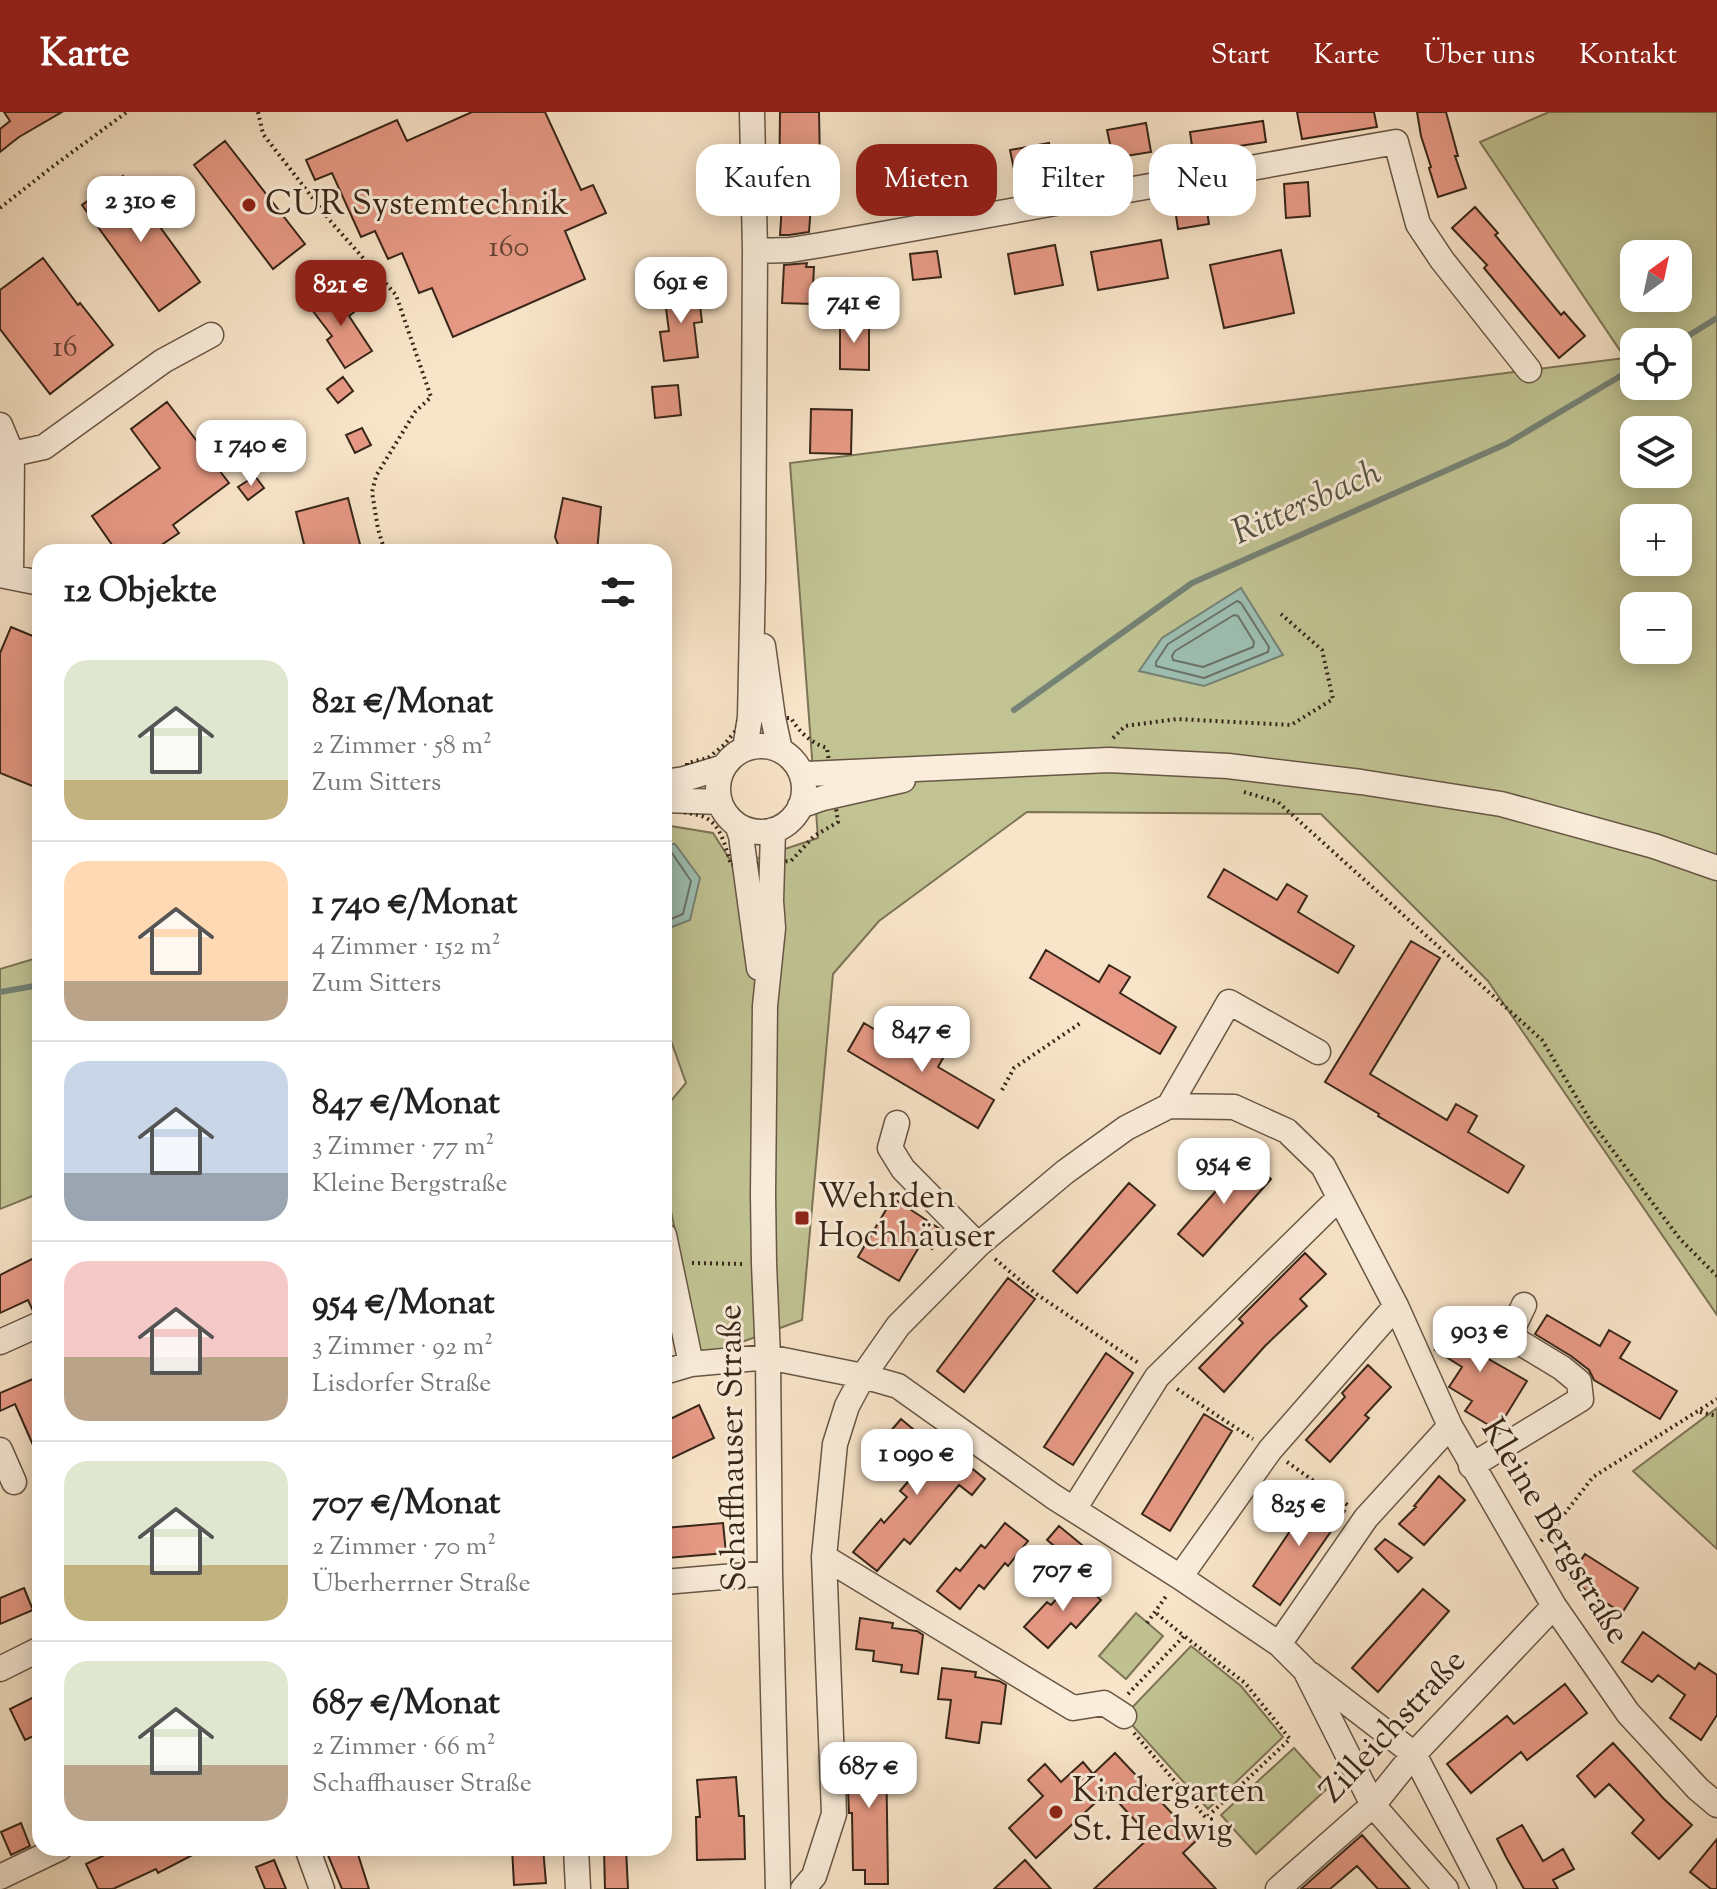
<!DOCTYPE html>
<html lang="de">
<head>
<meta charset="utf-8">
<style>
  :root { --surface:#fff; --page:#f2f2f2; --text:#222; --muted:#767676; --line:#e0e0e0; --accent:#8f2418 }
  body { margin:0; font-family:"Sorts Mill Goudy",serif; background:var(--page); color:var(--text); height:100vh; display:flex; flex-direction:column; font-size:30px; white-space:nowrap }
  * { box-sizing:border-box; margin:0 }
  p { font-size:26px; color:var(--muted) }
  .icon { flex:none; width:44px; height:44px; fill:none; stroke:currentColor; stroke-width:2; stroke-linecap:round; stroke-linejoin:round }
  .map { position:relative; flex:1; overflow:hidden }
  .drawer { position:absolute; left:32px; top:432px; width:640px; height:1312px; display:flex; flex-direction:column; background:var(--surface); border-radius:24px; box-shadow:0 4px 20px #0003 }
  .drawer>* { flex:none }
  .top-card { position:absolute; left:696px; top:32px; width:760px; height:72px; display:flex; gap:16px }
  .needle { width:52px; rotate:33deg }
  .tools { position:absolute; left:1620px; top:128px; display:grid; gap:16px }
  .tools a { display:grid; place-items:center; width:72px; height:72px; border-radius:16px; background:var(--surface); box-shadow:0 4px 20px #0003; font-size:40px }
  .price { position:absolute; translate:-50% -68px; padding:0 18px; border-radius:16px; background:#fff; color:#222; font-size:26px; line-height:52px; filter:drop-shadow(0 2px 4px #0008) }
  .price::after { content:''; position:absolute; left:50%; top:48px; width:24px; height:18px; margin-left:-12px; background:inherit; clip-path:polygon(0 0,100% 0,50% 100%) }
  .price.active { background:var(--accent); color:#fff }
  ul { padding:0; list-style:none }
  li { display:flex; align-items:center; gap:24px; height:200px; padding:0 32px }
  li+li { border-top:2px solid var(--line) }
  li span { display:grid; place-items:center; flex:none; width:224px; height:160px; border-radius:24px; color:#555 }
  li>.icon { margin-inline-start:auto }
  span .icon { width:96px; height:96px; fill:#fffc; stroke-width:1 }
  li b { font-size:34px }
  h2 { display:flex; justify-content:space-between; align-items:center; height:96px; padding:0 32px; font-size:34px }
  .tag { padding:0 28px; border-radius:24px; background:var(--surface); box-shadow:0 4px 20px #0003; font-size:28px; line-height:72px }
  .tag.active { background:var(--accent); color:#fff }
  header { display:flex; align-items:center; gap:48px; box-sizing:border-box; height:112px; padding:0 40px; background:var(--accent); color:#fff }
  header strong { font-size:38px }
  nav { display:flex; gap:44px; margin-inline-start:auto; font-size:28px }
  .map>svg:first-child { display:block }
  .green { fill:#c1c393; stroke:#7c7456; stroke-width:2; fill-rule:evenodd }
  .water { fill:#9dbfb3; stroke:#758275; stroke-width:2 }
  .lines { fill:none; stroke-linecap:round; stroke-linejoin:round }
  .shore { stroke:#6a7266; stroke-width:2 }
  .stream { stroke:#758275; stroke-width:6 }
  .building { fill:#e79985; stroke:#382618; stroke-width:2 }
  .minor-casing { stroke:#685644; stroke-width:27 }
  .path { stroke:#382618; stroke-width:4; stroke-dasharray:2 4; stroke-linecap:butt }
  .minor { stroke:#faeddb; stroke-width:24 }
  .poi-dot { fill:#8f2418; stroke:#faeddb; stroke-width:3 }
  .labels { text-anchor:middle; dominant-baseline:central; stroke-width:6; stroke-linejoin:round; paint-order:stroke }
  .number-label { font-size:30px; fill:#644333 }
  .poi-label { font-size:34px; fill:#382618; stroke:#faeddb; text-anchor:start }
  .street-label { font-size:34px; fill:#382618; stroke:#faeddb }
  .water-label { font-size:36px; font-style:italic; fill:#565446; stroke:#faeddb }
</style>
</head>
<body>
<header>
<strong>Karte</strong>
<nav><a>Start</a><a>Karte</a><a>Über uns</a><a>Kontakt</a></nav>
</header>
<div class="map">
<svg width="1717" height="1777" viewBox="0 0 1717 1777">
  <rect width="100%" height="100%" fill="#f8e4c8"/>
  <filter id="stains"><feTurbulence type="fractalNoise" baseFrequency=".0025" numOctaves="4"/><feColorMatrix values="0 0 0 0 .2 0 0 0 0 .09 0 0 0 0 .02 0 0 0 .5 -.17"/></filter>
  <radialGradient id="worn" r=".72"><stop offset=".6" stop-color="#630" stop-opacity="0"/><stop offset="1" stop-color="#630" stop-opacity=".3"/></radialGradient>
  <path class="green" d="M1549,0H1717V1203L1488,869L1321,702L1027,700L879,809L833,862L802,1208L701,1245L664,1065V997L686,971L664,909V713L713,721L734,754L818,726L790,351L1625,246L1480,30ZM1634,142H1678V186H1634ZM1634,230H1678V274H1634ZM1634,318H1678V362H1634ZM1634,406H1678V450H1634ZM1634,494H1678V538H1634Z
    M40,845V1081L0,1097V857Z
    M1717,1296V1437L1633,1359Z
    M1136,1501L1163,1524L1126,1567L1099,1544Z
    M1191,1534L1241,1574L1283,1625L1208,1697L1124,1604Z
    M1294,1636L1329,1675L1256,1742L1221,1703Z"/>
  <path class="water" d="M1241,476L1283,543L1204,574L1139,559L1162,526Z
    M664,732H675L700,766L690,808L664,818Z"/>
  <g class="lines">
    <path class="shore" d="M1237,489L1241,491L1269,535L1268,540L1204,566L1156,554V550L1168,532Z
      M1234,503L1238,504L1254,530L1253,535L1203,555L1173,548L1172,544L1175,539Z
      M664,740L672,741L691,769L683,802L664,810"/>
    <path class="stream" d="M1678,230L1717,206
      M1014,598L1192,471L1506,332L1634,256
      M0,880L40,873"/>
  </g>
  <path class="building" d="M4,0H62L19,25L0,40V17L10,9Z
    M472,0H545L581,78L593,73L606,101L565,119L585,167L453,225L432,176L419,181L402,141L388,147L375,119L361,125L332,61L315,68L306,48L397,8L407,29Z
    M780,0H819L820,52H832L833,93H811L809,120L789,123H780L782,93H779Z
    M1297,0H1374L1377,15L1302,27Z
    M1417,0H1446L1458,44H1455L1466,76L1438,85L1429,56L1431,55L1421,24Z
    M1263,9L1266,30L1193,41L1190,20Z
    M1146,11L1151,40L1113,46L1107,18Z
    M225,29L305,132L273,157L194,53Z
    M1049,31L1055,60L1016,67L1010,38Z
    M951,53L957,80L871,98L866,68L898,63V65Z
    M123,64L200,170L159,199L82,93Z
    M1308,70L1310,104L1286,106L1284,72Z
    M1205,86L1209,112L1178,117L1174,90Z
    M1475,95L1498,121L1495,123L1561,203L1564,200L1585,224L1559,246L1484,156L1487,153L1452,116Z
    M1161,128L1168,166L1098,178L1091,140Z
    M1055,133L1063,173L1015,182L1008,142Z
    M1281,138L1294,201L1224,216L1210,153Z
    M937,139L941,165L913,168L910,142Z
    M43,146L78,193L80,191L113,233L50,282L0,217V178Z
    M807,151L806,155H814L812,192L782,191L784,153Z
    M334,175L354,200L349,204L372,239L345,256L327,228L332,224L309,194Z
    M698,177L702,210L694,211L698,245L664,249L660,220L669,219L664,181Z
    M840,208L869,209V258L840,257Z
    M343,265L353,279L338,291L327,277Z
    M678,273L681,303L655,306L652,275Z
    M167,290L229,371L173,413L179,421L151,440H117L92,404L160,356L131,317Z
    M811,297L852,298L851,342L810,341Z
    M362,316L371,333L355,341L346,323Z
    M255,364L264,376L248,388L238,375Z
    M348,386L362,440H306L296,400Z
    M563,386L601,395L597,440H561L555,425Z
    M11,515L40,527V677L0,661V541Z
    M1224,757L1277,788L1287,772L1307,784L1298,800L1354,834L1338,861L1208,785Z
    M1411,829L1440,846L1370,962L1447,1008L1456,992L1477,1004L1468,1020L1524,1054L1508,1081L1378,1004L1379,1002L1325,970Z
    M1046,838L1099,870L1109,853L1130,865L1120,881L1176,915L1160,942L1030,866Z
    M864,911L917,943L926,926L947,939L938,955L994,988L978,1016L848,939Z
    M1246,1045L1271,1067L1203,1144L1178,1122Z
    M1129,1071L1155,1093L1077,1181L1053,1159Z
    M893,1086L943,1119L932,1137L922,1130L899,1169L858,1145Z
    M1305,1141L1326,1162L1300,1187L1307,1194L1265,1234L1224,1280L1199,1256L1243,1211L1239,1207Z
    M40,1143V1197L33,1199L28,1188L0,1201V1163Z
    M1008,1166L1035,1187L964,1280L937,1259Z
    M1457,1203L1489,1223L1478,1241L1527,1269L1497,1318L1465,1299L1472,1289L1449,1275L1462,1255L1435,1238Z
    M1547,1203L1600,1234L1609,1218L1630,1230L1620,1246L1677,1279L1660,1307L1594,1268L1589,1258L1571,1244L1535,1222Z
    M1106,1241L1133,1261L1073,1353L1044,1335Z
    M1368,1253L1391,1275L1365,1303L1369,1306L1330,1350L1306,1328L1345,1285L1342,1281Z
    M40,1264V1349L15,1292L0,1299V1281Z
    M699,1293L714,1326L664,1350V1310Z
    M1204,1302L1232,1319L1170,1419L1142,1402Z
    M901,1307L950,1348L954,1342L985,1367L972,1383L959,1373L910,1432L904,1427L877,1459L853,1440L881,1407L884,1411L907,1385L900,1379L924,1351L889,1321Z
    M1439,1364L1465,1388L1424,1433L1399,1412L1416,1395L1414,1394Z
    M1317,1379L1345,1399L1280,1493L1253,1474Z
    M723,1411L726,1441L667,1446L665,1416Z
    M1005,1411L1028,1429L1008,1454L1005,1451L984,1477L979,1473L960,1497L937,1479L956,1456L960,1459L981,1433L985,1436Z
    M1059,1414L1093,1442L1081,1456L1047,1428Z
    M1385,1427L1412,1446L1398,1460L1375,1437Z
    M1585,1442L1638,1476L1622,1501L1569,1467Z
    M1076,1466L1101,1488L1076,1516L1071,1511L1048,1536L1024,1515L1047,1490L1051,1493Z
    M24,1476L33,1498L0,1512V1486Z
    M1423,1477L1449,1499L1378,1580L1352,1556Z
    M860,1506L893,1511L892,1516L917,1519L923,1523L918,1562L901,1560L902,1553L873,1549L874,1539L856,1537Z
    M1643,1520L1695,1557L1699,1551L1717,1563V1603L1701,1628L1670,1606L1685,1583L1658,1563L1652,1570L1622,1550Z
    M942,1556L976,1560L975,1565L999,1569L1006,1573L1001,1612L982,1610L979,1631L946,1626L951,1588L938,1587Z
    M1565,1572L1587,1601L1527,1648L1521,1640L1471,1681L1447,1652L1507,1604L1514,1612Z
    M40,1582V1621L25,1628L10,1597Z
    M1613,1631L1664,1687L1692,1713L1659,1747L1632,1721L1644,1708L1609,1672L1595,1685L1577,1664Z
    M886,1633L888,1772H865V1758H853L852,1701H849L846,1634Z
    M1115,1641L1197,1728L1183,1741L1216,1777H1094L1150,1725L1108,1679L1036,1746L1009,1716L1043,1684L1028,1668L1045,1652L1061,1670L1083,1650L1093,1662Z
    M736,1665L739,1704H744L745,1747L697,1748L696,1705H700L697,1668Z
    M21,1711L30,1734L11,1743L1,1720Z
    M1522,1713L1543,1749L1563,1737L1574,1757L1553,1768L1558,1777H1524L1506,1745L1497,1727Z
    M1362,1723L1410,1777H1378L1357,1754L1330,1777H1301Z
    M1717,1727V1777H1711L1690,1760Z
    M119,1736H206L158,1761L156,1757L113,1777H98L86,1752Z
    M325,1736H356L369,1777H342Z
    M512,1736H543L546,1771L514,1773Z
    M604,1736H626L628,1777H605Z
    M274,1748L286,1777H265L256,1755Z
    M1025,1748L1051,1777H994Z"/>
  <g class="lines">
    <defs>
      <path id="minor" d="M755,139L790,138L821,133L1396,30L1418,112L1442,148L1529,258
        M0,313L12,342L11,464
        M12,342L44,335L163,249L211,223
        M0,463L40,471
        M763,534L773,606L780,638
        M718 677a43 43 0 1 1 86 0a43 43 0 1 1-86 0Z
        M745,637L750,605L753,466L755,139L752,0
        M800,659L808,662L1109,648L1228,654L1361,670L1501,692L1654,734L1717,756
        M664,670L684,667L724,655
        M664,688L720,690
        M800,694L823,686L903,668
        M737,713L741,724L759,856
        M773,718L771,789L773,816L765,894L763,1082L764,1152L768,1245L770,1461L778,1777
        M1169,994L1229,890L1318,940
        M897,1011L890,1036L903,1057L978,1133
        M664,1123L691,1252
        M0,1230L40,1212
        M664,1260L691,1252L768,1245L863,1264L898,1274L1054,1385L1180,1465L1279,1532L1305,1558L1373,1693L1446,1777
        M0,1338L14,1370
        M1471,1354L1581,1287L1579,1270L1562,1256L1514,1227V1214L1524,1193
        M1074,1397L1157,1265L1339,1086
        M824,1445L1073,1596L1104,1591L1124,1604
        M1180,1465L1270,1338L1396,1194
        M664,1470L770,1461
        M1279,1532L1366,1406L1450,1314
        M0,1557L40,1537
        M1310,1562L1414,1642L1484,1777
        M307,1736L322,1777
        M576,1736L578,1777
        M0,1765L60,1736
        M803,1777L814,1764L834,1702L824,1445L835,1332L847,1294L863,1264L898,1214L978,1133L1065,1060L1126,1016L1169,994L1234,995L1287,1019L1323,1054L1396,1194L1450,1314L1554,1494L1628,1601L1698,1677L1717,1693
        M1278,1777L1373,1693L1414,1642L1554,1494"/>
    </defs>
    <use href="#minor" class="minor-casing"/>
    <path class="path" d="M258,0L263,22L332,111L396,183L431,285L415,300L376,364L372,380L378,417L385,440
      M0,96L56,52L127,0
      M739,605L791,606C799,620 811,631 827,636L838,710L814,724L791,749L731,753C726,738 722,714 706,706C701,703 693,702 686,701L687,651L708,646L724,633L737,617Z
      M1113,626L1125,614L1177,607L1291,613L1333,587L1322,538L1281,502
      M1244,680L1278,690L1542,928L1592,1011L1680,1127L1717,1164
      M1002,978L1014,956L1082,910
      M995,1147L1035,1181L1140,1252
      M692,1151L743,1152
      M1177,1277L1253,1327
      M1700,1300L1717,1304
      M1287,1350L1349,1394
      M1541,1429L1555,1414L1593,1365L1717,1287
      M1147,1511L1167,1483
      M1128,1582L1184,1524L1155,1500
      M1134,1621L1206,1706L1290,1627L1245,1571L1184,1524"/>
    <use href="#minor" class="minor"/>
  </g>
  <g class="poi-dot">
    <circle cx="249" cy="93" r="8"/>
    <rect x="794" y="1098" width="16" height="16" rx="4"/>
    <circle cx="1056" cy="1700" r="8"/>
  </g>
  <g class="labels">
    <g class="number-label">
      <text x="509" y="136">160</text>
      <text x="65" y="236">16</text>
    </g>
    <g class="poi-label">
      <text x="265" y="93">CUR Systemtechnik</text>
      <text x="818" y="1086">Wehrden<tspan x="818" dy="39">Hochhäuser</tspan></text>
      <text x="1072" y="1680">Kindergarten<tspan x="1072" dy="39">St. Hedwig</tspan></text>
    </g>
    <g class="street-label">
      <text transform="translate(734 1336) rotate(-91)">Schaffhauser Straße</text>
      <text transform="translate(1554 1420) rotate(59)">Kleine Bergstraße</text>
      <text transform="translate(1394 1615) rotate(-47)">Zilleichstraße</text>
    </g>
    <g class="water-label">
      <text transform="translate(1307 392) rotate(-24)">Rittersbach</text>
    </g>
  </g>
  <rect width="100%" height="100%" filter="url(#stains)"/>
  <rect width="100%" height="100%" fill="url(#worn)"/>
</svg>
<div class="tools">
<a><svg class="needle" viewBox="-14 -14 28 28"><path d="M0-13l5 13h-10z" fill="#e53935"/><path d="M0 13l5-13h-10z" fill="#767676"/></svg></a>
<a><svg class="icon" aria-label="locate" viewBox="0 0 24 24"><circle cx="12" cy="12" r="6"/><path d="M12 2v4M12 18v4M2 12h4M18 12h4"/></svg></a>
<a><svg class="icon" aria-label="layers" viewBox="0 0 24 24"><path d="M12 4l9 5-9 5-9-5zM3 14l9 5 9-5"/></svg></a>
<a>+</a>
<a>−</a>
</div>
<b class="price" style="left:141px;top:132px">2 310 €</b>
<b class="price" style="left:681px;top:213px">691 €</b>
<b class="price active" style="left:341px;top:216px">821 €</b>
<b class="price" style="left:854px;top:233px">741 €</b>
<b class="price" style="left:251px;top:376px">1 740 €</b>
<b class="price" style="left:922px;top:962px">847 €</b>
<b class="price" style="left:1224px;top:1094px">954 €</b>
<b class="price" style="left:1480px;top:1262px">903 €</b>
<b class="price" style="left:917px;top:1385px">1 090 €</b>
<b class="price" style="left:1299px;top:1436px">825 €</b>
<b class="price" style="left:1063px;top:1501px">707 €</b>
<b class="price" style="left:869px;top:1698px">687 €</b>
<div class="top-card">
<a class="tag">Kaufen</a>
<a class="tag active">Mieten</a>
<a class="tag">Filter</a>
<a class="tag">Neu</a>
</div>
<section class="drawer">
<h2>12 Objekte<svg class="icon" aria-label="filters" viewBox="0 0 24 24"><path d="M4 7h16M4 17h16"/><circle cx="9" cy="7" r="2"/><circle cx="15" cy="17" r="2"/></svg></h2>
<ul>
<li><span style="background:linear-gradient(#dfe7d0 75%,#c2b280 0)"><svg class="icon" aria-label="home" viewBox="0 0 24 24"><path d="M3 11l9-7 9 7M6 9v11h12V9"/></svg></span><div><b>821 €/Monat</b><p>2 Zimmer · 58 m²</p><p>Zum Sitters</p></div></li>
<li><span style="background:linear-gradient(#ffd9b3 75%,#b9a48a 0)"><svg class="icon" aria-label="home" viewBox="0 0 24 24"><path d="M3 11l9-7 9 7M6 9v11h12V9"/></svg></span><div><b>1 740 €/Monat</b><p>4 Zimmer · 152 m²</p><p>Zum Sitters</p></div></li>
<li><span style="background:linear-gradient(#c9d6e8 70%,#9aa5b1 0)"><svg class="icon" aria-label="home" viewBox="0 0 24 24"><path d="M3 11l9-7 9 7M6 9v11h12V9"/></svg></span><div><b>847 €/Monat</b><p>3 Zimmer · 77 m²</p><p>Kleine Bergstraße</p></div></li>
<li><span style="background:linear-gradient(#f6c9c9 60%,#b9a48a 0)"><svg class="icon" aria-label="home" viewBox="0 0 24 24"><path d="M3 11l9-7 9 7M6 9v11h12V9"/></svg></span><div><b>954 €/Monat</b><p>3 Zimmer · 92 m²</p><p>Lisdorfer Straße</p></div></li>
<li><span style="background:linear-gradient(#dfe7d0 65%,#c2b280 0)"><svg class="icon" aria-label="home" viewBox="0 0 24 24"><path d="M3 11l9-7 9 7M6 9v11h12V9"/></svg></span><div><b>707 €/Monat</b><p>2 Zimmer · 70 m²</p><p>Überherrner Straße</p></div></li>
<li><span style="background:linear-gradient(#dfe7d0 65%,#b9a48a 0)"><svg class="icon" aria-label="home" viewBox="0 0 24 24"><path d="M3 11l9-7 9 7M6 9v11h12V9"/></svg></span><div><b>687 €/Monat</b><p>2 Zimmer · 66 m²</p><p>Schaffhauser Straße</p></div></li>
</ul>
</section>
</div>
</body>
</html>
